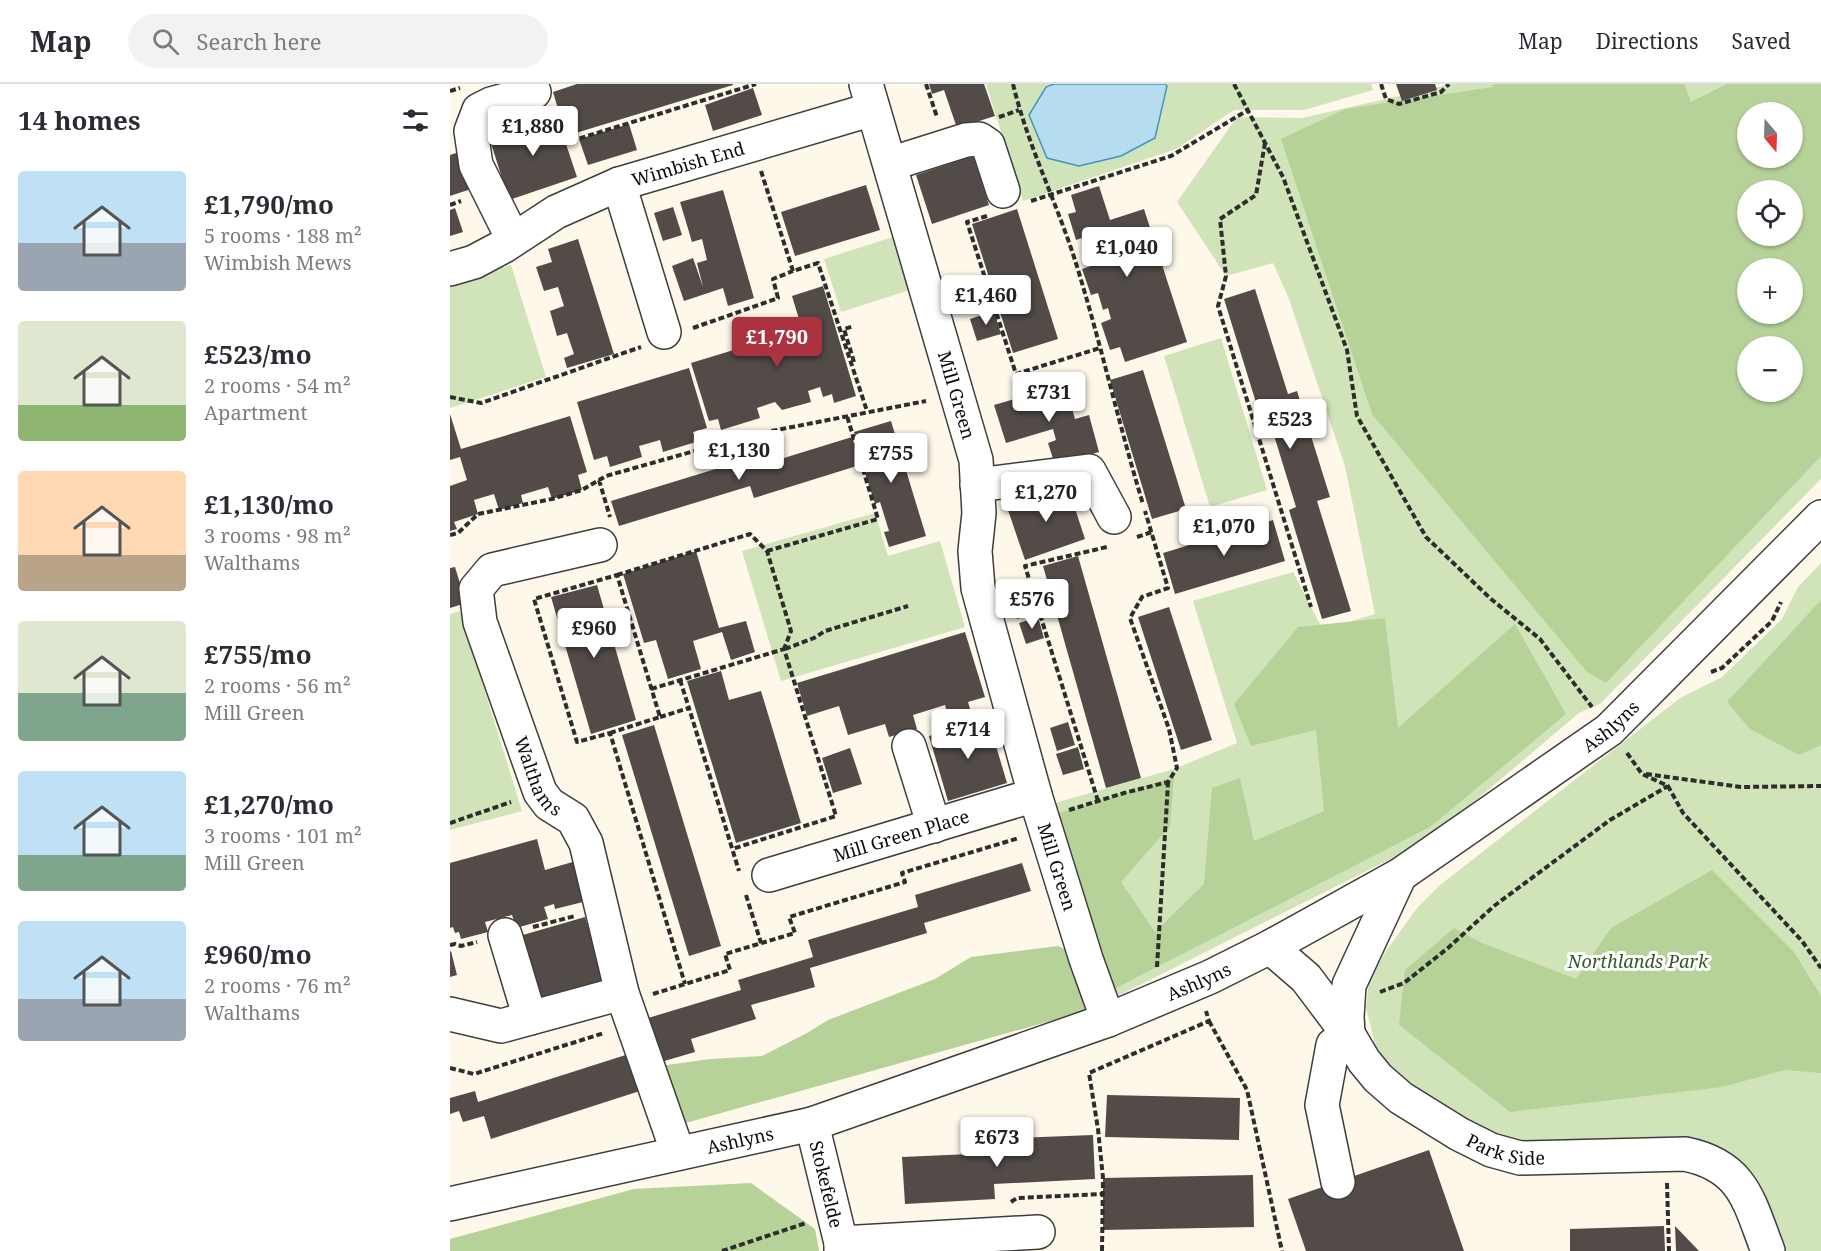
<!DOCTYPE html>
<html lang="en">
<head>
<meta charset="utf-8">
<style>
  :root { --surface:#fff; --page:#f2f2f3; --text:#2b2b33; --muted:#7c7c81; --line:#e1e1e2; --accent:#ab333f }
  body { margin:0; font-family:"Noto Serif",serif; background:var(--page); color:var(--text); height:100vh; display:flex; flex-direction:column; font-size:22px; white-space:nowrap }
  * { box-sizing:border-box; margin:0 }
  p { font-size:20px; color:var(--muted) }
  .icon { flex:none; width:33px; height:33px; fill:none; stroke:currentColor; stroke-width:2; stroke-linecap:round; stroke-linejoin:round }
  .map { position:relative; flex:1; overflow:hidden }
  .side { display:flex; flex-direction:column; background:var(--surface); width:450px }
  .side>* { flex:none }
  .needle { width:39px; rotate:161deg }
  .buttons { position:absolute; left:1287px; top:18px; display:grid; gap:12px }
  .buttons a { display:grid; place-items:center; width:66px; height:66px; border-radius:50%; background:var(--surface); box-shadow:0 2px 4px #0004; font-size:30px }
  .price { position:absolute; translate:-50% -51px; padding:0 14px; border-radius:6px; background:#fff; color:#222; font-size:20px; line-height:39px; filter:drop-shadow(0 2px 3px #0008) }
  .price::after { content:''; position:absolute; left:50%; top:36px; width:18px; height:14px; margin-left:-9px; background:inherit; clip-path:polygon(0 0,100% 0,50% 100%) }
  .price.selected { background:var(--accent); color:#fff }
  ul { padding:0; list-style:none }
  li { display:flex; align-items:center; gap:18px; height:150px; padding:0 18px }
  li span { display:grid; place-items:center; flex:none; width:168px; height:120px; border-radius:6px; color:#555 }
  li>.icon { margin-inline-start:auto }
  span .icon { width:72px; height:72px; fill:#fffc; stroke-width:1 }
  li b { font-size:26px }
  h2 { display:flex; justify-content:space-between; align-items:center; height:72px; padding:0 18px; font-size:26px }
  header { display:flex; align-items:center; gap:36px; box-sizing:border-box; height:84px; padding:0 30px; background:var(--surface); border-bottom:2px solid var(--line) }
  header strong { font-size:28px }
  nav { display:flex; gap:33px; margin-inline-start:auto; font-size:21px }
  .search { width:420px; height:54px; background:var(--page); display:flex; align-items:center; gap:15px; box-sizing:border-box; padding:0 21px; border-radius:33px; color:var(--muted); font-size:22px }
  main { display:flex; flex:1; min-height:0 }
  .map>svg:first-child { display:block }
  .green { fill:#d1e3b8; fill-rule:evenodd }
  .forest { fill:#b6d299; fill-rule:evenodd }
  .water { fill:#b5dcef; stroke:#4494be; stroke-width:1.5 }
  .building { fill:#524b48 }
  .lines { fill:none; stroke-linecap:round; stroke-linejoin:round }
  .minor-casing { stroke:#3e3e3e; stroke-width:36 }
  .path { stroke:#2d2d2d; stroke-width:4; stroke-dasharray:6 3; stroke-linecap:butt }
  .minor { stroke:#fff; stroke-width:33 }
  .labels { text-anchor:middle; dominant-baseline:central; stroke-width:6; stroke-linejoin:round; paint-order:stroke }
  .street-label { font-size:18px; fill:#0b0b0b; stroke:#fff }
  .park-label { font-size:18px; font-style:italic; fill:#315a23; stroke:#fff }
</style>
</head>
<body>
<header>
<strong>Map</strong>
<div class="search"><svg class="icon" aria-label="search" viewBox="0 0 24 24"><circle cx="10" cy="10" r="6"/><path d="M15 15l6 6"/></svg>Search here</div>
<nav><a>Map</a><a>Directions</a><a>Saved</a></nav>
</header>
<main>
<section class="side">
<h2>14 homes<svg class="icon" aria-label="filters" viewBox="0 0 24 24"><path d="M4 7h16M4 17h16"/><circle cx="9" cy="7" r="2"/><circle cx="15" cy="17" r="2"/></svg></h2>
<ul>
<li><span style="background:linear-gradient(#bfe0f5 60%,#9aa5b1 0)"><svg class="icon" aria-label="home" viewBox="0 0 24 24"><path d="M3 11l9-7 9 7M6 9v11h12V9"/></svg></span><div><b>£1,790/mo</b><p>5 rooms · 188 m²</p><p>Wimbish Mews</p></div></li>
<li><span style="background:linear-gradient(#dfe7d0 70%,#8fb573 0)"><svg class="icon" aria-label="home" viewBox="0 0 24 24"><path d="M3 11l9-7 9 7M6 9v11h12V9"/></svg></span><div><b>£523/mo</b><p>2 rooms · 54 m²</p><p>Apartment</p></div></li>
<li><span style="background:linear-gradient(#ffd9b3 70%,#b9a48a 0)"><svg class="icon" aria-label="home" viewBox="0 0 24 24"><path d="M3 11l9-7 9 7M6 9v11h12V9"/></svg></span><div><b>£1,130/mo</b><p>3 rooms · 98 m²</p><p>Walthams</p></div></li>
<li><span style="background:linear-gradient(#dfe7d0 60%,#7fa58c 0)"><svg class="icon" aria-label="home" viewBox="0 0 24 24"><path d="M3 11l9-7 9 7M6 9v11h12V9"/></svg></span><div><b>£755/mo</b><p>2 rooms · 56 m²</p><p>Mill Green</p></div></li>
<li><span style="background:linear-gradient(#bfe0f5 70%,#7fa58c 0)"><svg class="icon" aria-label="home" viewBox="0 0 24 24"><path d="M3 11l9-7 9 7M6 9v11h12V9"/></svg></span><div><b>£1,270/mo</b><p>3 rooms · 101 m²</p><p>Mill Green</p></div></li>
<li><span style="background:linear-gradient(#bfe0f5 65%,#9aa5b1 0)"><svg class="icon" aria-label="home" viewBox="0 0 24 24"><path d="M3 11l9-7 9 7M6 9v11h12V9"/></svg></span><div><b>£960/mo</b><p>2 rooms · 76 m²</p><p>Walthams</p></div></li>
</ul>
</section>
<div class="map">
<svg width="1371" height="1167" viewBox="0 0 1371 1167">
  <rect width="100%" height="100%" fill="#fdf8ea"/>
  <path class="green" d="M536,0H921L923,6L854,26H784L726,65L573,117Z
    M1002,0H1371V395L1150,620L1129,629L980,755L660,916L594,722L724,685L787,659L743,517L843,488L873,546L925,530L895,382L839,215L823,179L776,192L727,118L787,33L852,34ZM1298,28H1342V74H1298ZM1298,106H1342V152H1298ZM1298,184H1342V230H1298ZM1298,262H1342V308H1298Z
    M443,153L460,206L391,228L374,175Z
    M61,181L96,293L0,324V199Z
    M771,254L817,406L760,423L714,272Z
    M425,429L438,472L490,457L515,543L331,597L292,467Z
    M1371,479V1167H1330L1294,1086L1048,1057L964,1005L933,973L925,960L916,924L919,898L934,870L967,824L990,801L1230,614L1272,593L1332,535L1348,503Z
    M10,527L72,727L0,746V530Z"/>
  <path class="forest" d="M1043,0H1234L1241,18L1277,0H1371V372L1156,599L1137,588L922,330L831,55L895,25L1043,3ZM1342,28V74H1298V28ZM1342,106V152H1298V106ZM1298,184H1342V230H1298ZM1298,262H1342V308H1298Z
    M1371,516V661L1349,671L1300,645L1277,618Z
    M935,534L948,644L1065,540L1116,630L980,743L658,908L599,732L724,693L720,742L671,798L705,848L754,800L762,704L790,694L804,757L874,727L866,646L801,662L784,620L848,543Z
    M1262,786L1344,868L1371,912V989L1335,986L1272,1003L1060,1028L949,941L955,886L1004,844L1032,859L1126,895L1161,844Z
    M608,862L636,875L640,926L232,1040L210,982L260,975L312,972L357,949L378,936L485,895L521,873Z
    M301,1099L365,1145L369,1167H0V1155L184,1105Z"/>
  <path class="water" d="M604,0H715L717,2L705,54L671,72L629,82L597,74L579,31L596,3Z"/>
  <path class="building" d="M127,0H283V1L116,52L103,8Z
    M479,0H534L545,32L507,44L494,6L482,10Z
    M946,0H985L987,6L952,17Z
    M303,4L312,31L263,47L255,21Z
    M106,30L127,93L59,116L39,53Z
    M179,40L187,66L138,81L129,55Z
    M9,68L21,105L0,112V71Z
    M523,72L539,121L482,140L466,91Z
    M416,101L430,146L345,172L331,128Z
    M649,102L660,136L694,125L737,258L675,278L670,263L660,266L651,239L661,235L658,224L653,226L648,209L641,211L632,185L641,182L632,154L626,156L618,130L626,128L621,111Z
    M273,106L304,214L278,222L273,204L234,217L222,182L243,174L253,203L247,179L257,176L252,155L242,158L230,118Z
    M223,123L232,151L213,157L204,129Z
    M5,124L13,148L0,152V126Z
    M567,125L608,255L563,269L522,140Z
    M128,155L164,270L117,284L114,274L124,270L117,249L107,252L100,227L114,222L108,203L94,207L86,183L102,178L98,165Z
    M533,200L541,221L520,229L513,207Z
    M373,202L406,312L384,319L382,310L373,313L370,303L358,307L361,318L332,326L325,318L307,324L310,334L271,346L268,335L259,337L241,279L352,245L342,212Z
    M805,205L838,310L847,307L880,413L867,417L901,527L872,535L839,426L846,423L815,322L808,325L774,215Z
    M544,227L551,250L527,257L520,235Z
    M239,284L257,344L243,348L246,358L213,368L210,356L189,362L192,373L160,383L157,372L144,376L127,318Z
    M693,286L736,425L702,435L660,296Z
    M615,300L625,335L639,331L649,368L605,381L598,359L606,356L603,345L556,359L544,321Z
    M0,330L11,365L120,332L137,388L128,391L132,406L102,415L98,403L71,411L73,419L49,426L44,410L24,416L28,430L4,438L7,445L0,447V402L17,396L10,373L0,376Z
    M441,337L476,452L439,463L434,448L439,447L430,418L425,420L415,389L421,387L413,363L409,364L404,348Z
    M402,353L410,381L304,414L300,402L169,442L161,417L295,376L298,385Z
    M618,403L635,455L575,476L557,423Z
    M823,436L835,477L725,510L713,469Z
    M246,467L269,544L296,537L305,568L281,576L272,548L243,557L251,585L218,595L206,556L194,559L173,490Z
    M628,472L691,694L656,704L593,482Z
    M5,483L16,519L0,524V484Z
    M147,501L186,636L141,650L101,513Z
    M580,510L587,529L567,535L561,516Z
    M719,523L762,656L731,666L688,533Z
    M588,533L594,554L576,560L569,539Z
    M515,548L535,613L518,618L522,632L500,639L495,621L463,631L467,645L439,653L435,640L398,651L389,622L357,632L347,599Z
    M271,587L279,616L311,607L351,739L286,759L237,597Z
    M538,635L557,699L498,717L479,652Z
    M618,638L625,661L607,667L600,644Z
    M204,641L271,862L239,872L172,651Z
    M628,663L634,685L613,691L606,670Z
    M400,664L412,700L383,709L372,674Z
    M87,755L95,786L126,777L137,817L105,825L104,820L94,823L98,835L66,844L62,831L35,838L38,848L11,855L9,848L5,849L3,843L0,844V779Z
    M572,779L581,807L474,839L477,849L360,884L365,903L301,921L306,935L241,955L245,968L211,978L198,934L291,906L288,896L363,873L358,856L468,823L465,811Z
    M135,833L154,897L91,915L73,851Z
    M1,867L7,891L0,893V868Z
    M185,968L196,1005L41,1055L34,1032L13,1038L9,1027L0,1030V1014L25,1007L28,1018Z
    M657,1011L790,1014L789,1056L655,1053Z
    M643,1051L645,1095L544,1100L545,1115L455,1120L452,1073L543,1069L542,1055Z
    M979,1066L1014,1167H856L838,1115Z
    M803,1091L804,1143L653,1146V1094Z
    M1214,1142L1215,1167H1120V1145Z
    M1225,1142L1249,1167H1226Z"/>
  <g class="lines">
    <defs>
      <g id="minor">
        <path id="s1" d="M416,0L526,376L529,429L525,467L528,504L585,711L636,875L658,936"/>
        <path d="M440,80L516,56L529,55L538,61L553,107"/>
        <path d="M169,100L214,248"/>
        <path d="M63,155L26,81L21,47L29,26L41,20L84,8"/>
        <path id="s2" d="M0,185L24,178L54,162L106,128L169,100L423,25"/>
        <path d="M527,401L639,387L664,433"/>
        <path id="s3" d="M150,461L42,486L26,505L30,538L90,708L99,720L123,735L136,759L172,909L228,1069"/>
        <path d="M459,662L484,742"/>
        <path id="s4" d="M319,791L585,711"/>
        <path d="M55,851L80,934"/>
        <path id="s5" d="M820,863L856,894L898,950L914,977L928,994L951,1014L1009,1050L1041,1066L1070,1074L1235,1070C1294,1082 1299,1118 1318,1167"/>
        <path d="M0,930L51,942L172,909"/>
        <path id="s6" d="M362,1040L391,1159V1167"/>
        <path d="M888,1098L872,1021L883,961L898,950L897,933L899,901L950,791"/>
        <path id="s7" d="M0,1120L362,1040L658,936L760,893L820,863L950,791L1159,646L1371,433"/>
        <path d="M391,1159L588,1148"/>
      </g>
    </defs>
    <use href="#minor" class="minor-casing"/>
    <path class="path" d="M476,0L487,33
      M563,0C577,59 605,115 624,173C650,255 668,338 693,420
      M784,0L833,93L897,266L907,332L976,453L1041,515L1090,555L1142,623
      M931,0L936,15L949,20L991,8L999,0
      M0,7L10,4
      M549,33L569,26
      M121,57L306,0
      M815,59L806,111L770,135L776,192L768,222L861,523
      M311,87L343,187L368,179L417,327
      M581,117L721,72L798,26
      M0,121L11,117
      M537,132L517,138L566,290L650,264
      M243,244L328,214L323,195L343,187
      M404,278L394,245L404,242
      M0,313L31,319L191,263
      M149,396L160,433
      M0,451L8,449L28,430L102,415L132,406L156,392L301,351L476,317
      M687,453L702,448
      M317,467L428,435L397,332
      M167,491L300,450L317,467L341,547L334,565
      M335,565L364,554L375,547L458,522
      M1261,588L1272,584L1322,537L1331,518
      M230,596L239,624
      M201,605L334,565L386,732L282,765
      M210,633L239,624L289,787
      M160,649L210,633L167,491L84,515L127,658L160,649L235,900
      M1177,669L1192,690L1218,702L1233,729L1352,857L1371,884
      M1196,690L1291,703L1371,702
      M648,717L575,482L657,463
      M619,726L674,709L718,698L727,684L719,645L680,534L692,513L718,504L695,427
      M0,739L61,718
      M296,811L311,859
      M83,843L125,832
      M0,861L5,860L11,862L27,858
      M707,883L718,699
      M930,908L954,899L998,864L1044,822L1160,736L1218,702
      M203,910L280,886L275,870L345,849L339,833L455,798L452,789L569,754
      M759,937L797,1006L832,1167
      M0,984L24,990L154,949
      M1217,1099L1219,1167
      M561,1118L567,1114L652,1110
      M272,1167L356,1139
      M652,1167L653,1094L648,1045L639,989L759,937L756,927"/>
    <use href="#minor" class="minor"/>
  </g>
  <g class="labels">
    <g class="street-label">
      <text stroke="none"><textPath href="#s2" startOffset="262">Wimbish End</textPath></text>
      <text stroke="none"><textPath href="#s1" startOffset="324">Mill Green</textPath></text>
      <text stroke="none"><textPath href="#s7" startOffset="1269">Ashlyns</textPath></text>
      <text stroke="none"><textPath href="#s3" startOffset="334">Walthams</textPath></text>
      <text stroke="none"><textPath href="#s4" startOffset="138">Mill Green Place</textPath></text>
      <text stroke="none"><textPath href="#s1" startOffset="810">Mill Green</textPath></text>
      <text stroke="none"><textPath href="#s7" startOffset="783">Ashlyns</textPath></text>
      <text stroke="none"><textPath href="#s7" startOffset="297">Ashlyns</textPath></text>
      <text stroke="none"><textPath href="#s5" startOffset="320">Park Side</textPath></text>
      <text stroke="none"><textPath href="#s6" startOffset="62">Stokefelde</textPath></text>
    </g>
    <g class="park-label">
      <text x="1188" y="877">Northlands Park</text>
    </g>
  </g>
</svg>
<div class="buttons">
<a><svg class="needle" viewBox="-14 -14 28 28"><path d="M0-13l5 13h-10z" fill="#e53935"/><path d="M0 13l5-13h-10z" fill="#7c7c81"/></svg></a>
<a><svg class="icon" aria-label="locate" viewBox="0 0 24 24"><circle cx="12" cy="12" r="6"/><path d="M12 2v4M12 18v4M2 12h4M18 12h4"/></svg></a>
<a>+</a>
<a>−</a>
</div>
<b class="price" style="left:83px;top:73px">£1,880</b>
<b class="price" style="left:677px;top:194px">£1,040</b>
<b class="price" style="left:536px;top:242px">£1,460</b>
<b class="price selected" style="left:327px;top:284px">£1,790</b>
<b class="price" style="left:599px;top:339px">£731</b>
<b class="price" style="left:840px;top:366px">£523</b>
<b class="price" style="left:289px;top:397px">£1,130</b>
<b class="price" style="left:441px;top:400px">£755</b>
<b class="price" style="left:596px;top:439px">£1,270</b>
<b class="price" style="left:774px;top:473px">£1,070</b>
<b class="price" style="left:582px;top:546px">£576</b>
<b class="price" style="left:144px;top:575px">£960</b>
<b class="price" style="left:518px;top:676px">£714</b>
<b class="price" style="left:547px;top:1084px">£673</b>
</div>
</main>
</body>
</html>
